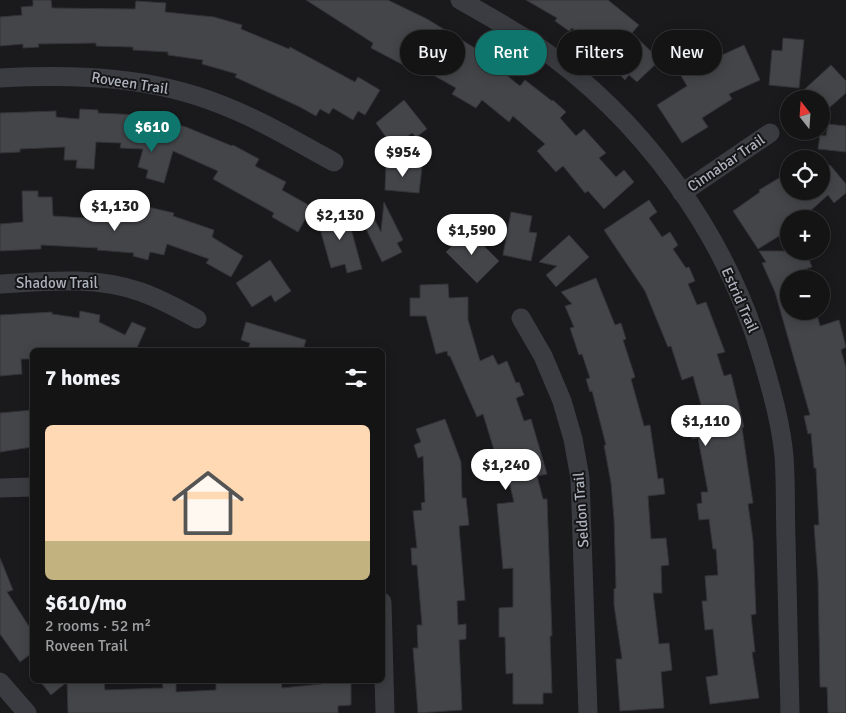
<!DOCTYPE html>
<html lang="en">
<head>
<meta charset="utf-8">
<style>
  :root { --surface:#141415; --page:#212122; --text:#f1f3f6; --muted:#9d9ea0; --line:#333334; --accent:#0f766e }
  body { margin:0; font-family:Signika,sans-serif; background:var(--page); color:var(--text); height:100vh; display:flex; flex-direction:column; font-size:19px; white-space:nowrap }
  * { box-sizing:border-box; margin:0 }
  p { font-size:16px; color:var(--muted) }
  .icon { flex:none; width:28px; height:28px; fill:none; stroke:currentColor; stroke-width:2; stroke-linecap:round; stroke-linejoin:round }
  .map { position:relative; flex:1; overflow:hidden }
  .side { position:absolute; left:30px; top:348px; width:355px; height:335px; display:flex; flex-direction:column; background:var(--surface); border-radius:8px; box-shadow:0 2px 12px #0003,0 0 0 1px var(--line) }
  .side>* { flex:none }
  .guide { position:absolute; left:400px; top:30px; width:370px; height:45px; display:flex; gap:10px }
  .needle { width:32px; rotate:343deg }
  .buttons { position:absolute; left:780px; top:90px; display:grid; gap:10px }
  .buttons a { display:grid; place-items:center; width:50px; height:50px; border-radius:50%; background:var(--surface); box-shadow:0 2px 12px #0003,0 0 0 1px var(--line); font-size:25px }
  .price { position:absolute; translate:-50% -42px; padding:0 11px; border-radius:18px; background:#fff; color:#222; font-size:16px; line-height:32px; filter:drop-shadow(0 1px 2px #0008) }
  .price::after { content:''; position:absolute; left:50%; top:30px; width:15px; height:11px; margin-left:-8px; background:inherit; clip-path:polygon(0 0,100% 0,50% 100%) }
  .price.selected { background:var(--accent); color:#fff }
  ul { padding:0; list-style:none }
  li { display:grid; align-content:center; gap:10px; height:265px; padding:0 15px }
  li+li { border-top:1px solid var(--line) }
  li span { display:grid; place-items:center; height:155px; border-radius:8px; color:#555 }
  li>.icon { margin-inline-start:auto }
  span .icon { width:90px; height:90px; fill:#fffc; stroke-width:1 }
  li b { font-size:21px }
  h2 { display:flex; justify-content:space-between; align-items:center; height:60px; padding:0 15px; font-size:21px }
  .chip { padding:0 18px; border-radius:22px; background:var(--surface); box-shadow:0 2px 12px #0003,0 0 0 1px var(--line); font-size:18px; line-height:45px }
  .chip.selected { background:var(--accent); color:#fff }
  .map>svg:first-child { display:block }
  .building { fill:#444549; stroke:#343438 }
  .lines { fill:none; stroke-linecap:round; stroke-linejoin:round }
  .minor { stroke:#3a3c41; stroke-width:19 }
  .labels { text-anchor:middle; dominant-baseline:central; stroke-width:4; stroke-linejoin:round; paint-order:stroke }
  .street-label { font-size:15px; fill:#acb1bc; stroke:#151517 }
</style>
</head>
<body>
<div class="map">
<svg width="846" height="713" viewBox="0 0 846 713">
  <rect width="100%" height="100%" fill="#1a1a1c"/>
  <path class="building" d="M33,0H51L52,8L135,9L136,1L166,3L165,12L214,17L242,25L241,29L289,49L290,47L355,82L358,77L380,90L365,115L358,111L353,120L333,108L329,114L320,109L316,116L300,107L235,77L237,74L202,64L203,60L168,55V52L133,50V47L96,46V43L38,44L39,47L23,48V44L0,46V17L22,15L21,7L33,6Z
    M306,0H388L427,19L503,65L500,70L520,86L525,80L552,101L553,100L566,112L560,118L576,136L584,129L606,153L599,158L616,177L624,170L634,182L604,209L588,191L585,193L563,166L556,172L537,151L545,144L513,116L509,122L482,100L476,108L452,94L456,88L412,63L409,68L371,48L373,43Z
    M526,0H608L639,25L632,33L660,60L637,82L629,75L625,80L611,66L614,63L572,28L569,31L555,21L557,18Z
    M783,38L804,40L799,88L769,85L772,50L782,51Z
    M744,45L760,80L729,94L732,99L702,118L708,127L682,143L657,105L687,86L680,74L705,58L707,62Z
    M831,65L846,81V93L821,115V99H794Z
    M404,100L427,129L416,137L412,133L389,151L381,141L386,137L376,123Z
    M80,109L98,110V113L140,115V124L162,129L164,121L186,127L232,146L233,145L259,159L255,166L286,182L282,190L312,207L298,232L272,217L274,213L213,179L218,171L173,151L164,183L146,178L148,170L138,167L143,149L120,148L121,143L96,142L94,169L76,168L77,160H64L65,147L20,149V152L0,153V113L56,111V117L79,119Z
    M828,124L846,126V152L818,149L820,135L826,136Z
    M386,163L422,167L419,193L385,190Z
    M830,165L846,184V193L834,203L828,195L808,213L811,219H789V230L758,249L733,211L760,192L759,190L784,175L789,183V191H821V173Z
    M22,191H38V197H52L53,216L100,219L101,198L131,200V203L174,213L173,216L214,230L212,237L243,256L231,277L206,263L209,259L167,244L164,255L150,252L148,260L133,256L134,253L97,250L98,248L41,245V249L0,251V224L23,222Z
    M649,200L657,212L649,218L662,237L670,232L678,245L673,249L686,268L689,267L695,281L688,284L697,305L706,302L725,352L717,354L724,376L731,374L744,427L742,428L753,503L748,504L753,540L756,614L751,615L755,652H752L759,698L710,704L706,677L718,675L713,629L705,630L702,601H707L705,576L718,575L716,549H713L709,519L699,520L697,504L702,503L701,492H708L698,438L692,439L688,424L705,419L693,376L682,380L671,346L668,347L645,291L604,230Z
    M384,202L403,240L397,243L402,252L382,262L356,208L366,203L381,232Z
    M346,210L362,269L347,273L345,264L331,268L317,218Z
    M511,212L532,216L529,232L537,233L531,261L503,255Z
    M468,230L499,261L477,283L446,252Z
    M569,235L589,257L556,287L546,275L557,266L539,262Z
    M759,251H806L812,267L802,270L805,279H789V311H816L820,326L839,320L846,347L841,350L846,368V713H828L827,687H820L818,579L814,525H819L816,468H814L811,433L808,434L804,416L810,415L775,292L762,263L766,262Z
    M270,260L291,291L275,302L271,295L252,307L236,283Z
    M596,278L615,325L621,323L626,339L623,340L635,377L631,379L644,426L650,425L658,479L663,478L665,494L648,496L651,539L666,538L669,565L661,566L662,593H653L659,644L669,643L672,670L661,672L664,708L620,711L616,659H622L614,605V589L616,588L614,519L611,483L604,445H606L592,391L590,392L586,379L590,378L582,354L579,355L570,328L574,327L565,306L572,304L561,292Z
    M448,284L449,298L468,297V320L480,361L493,355L498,365L507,361L516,383L519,382L524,395L516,398L524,421L531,419L547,474L537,476L543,499H547L552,636H550L552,693H543V704H513V673L506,674L505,637H499V608L513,607V568L503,569L497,504L514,502L504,461L498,463L483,414L477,417L450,356H448L447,351L436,354L426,316H410V298H420V285Z
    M80,311L100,315L99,322L125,335L132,322L146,328L136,350H32V359H21L22,374L0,376V315L52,312V314L79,318Z
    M246,322L306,340L303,350H248L250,343L241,340Z
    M32,410V447L0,452V413Z
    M445,419L461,462L462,498H466L469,525L459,526L465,600L457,601L458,625L466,624V639L459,640L462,710L418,713L413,648H418L417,625H422L417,565H412L411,548H417L413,511L422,510L421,503L425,502L423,456L418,458L414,445L421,442L416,429Z
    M0,558L13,590L7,592L32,631V653L20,662L0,634Z
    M39,680H104L105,690L163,688L162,680H176V692L216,690V680H281L282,688L322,684V680H351V705L338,706V713H68L67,682L51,695Z"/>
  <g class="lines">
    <path class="minor" d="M460,0C485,14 509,28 533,43C642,117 727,235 763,361C772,392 781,424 784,456C786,484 785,512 786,540C787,598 789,655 790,713
      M0,78C76,74 150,76 222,105C261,120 297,142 334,162
      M682,193L770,133
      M0,284C48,281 96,276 141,292C161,299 179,309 197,319
      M521,318L543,356L562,401L573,439L580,478L588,713
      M0,488L32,487
      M382,602L385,713
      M0,682L27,713"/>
  </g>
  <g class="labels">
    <g class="street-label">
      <text transform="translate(130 83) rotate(9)">Roveen Trail</text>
      <text transform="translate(726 163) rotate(-34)">Cinnabar Trail</text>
      <text x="57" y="283">Shadow Trail</text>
      <text transform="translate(740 300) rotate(66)">Estrid Trail</text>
      <text transform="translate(581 510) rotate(-94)">Seldon Trail</text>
    </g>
  </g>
</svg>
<div class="buttons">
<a><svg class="needle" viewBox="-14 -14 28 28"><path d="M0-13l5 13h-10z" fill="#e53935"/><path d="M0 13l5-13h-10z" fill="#9d9ea0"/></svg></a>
<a><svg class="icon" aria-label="locate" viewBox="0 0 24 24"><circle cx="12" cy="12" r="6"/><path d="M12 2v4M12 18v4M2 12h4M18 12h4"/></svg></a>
<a>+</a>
<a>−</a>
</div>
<b class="price selected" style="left:152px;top:153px">$610</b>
<b class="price" style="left:403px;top:178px">$954</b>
<b class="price" style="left:115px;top:232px">$1,130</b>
<b class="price" style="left:340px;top:241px">$2,130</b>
<b class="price" style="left:472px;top:256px">$1,590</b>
<b class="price" style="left:706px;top:447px">$1,110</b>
<b class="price" style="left:506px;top:491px">$1,240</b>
<div class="guide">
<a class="chip">Buy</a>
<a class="chip selected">Rent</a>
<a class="chip">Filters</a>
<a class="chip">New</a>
</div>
<section class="side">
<h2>7 homes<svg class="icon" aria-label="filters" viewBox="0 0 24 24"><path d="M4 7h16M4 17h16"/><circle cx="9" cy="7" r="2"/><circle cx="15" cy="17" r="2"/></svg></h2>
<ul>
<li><span style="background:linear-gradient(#ffd9b3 75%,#c2b280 0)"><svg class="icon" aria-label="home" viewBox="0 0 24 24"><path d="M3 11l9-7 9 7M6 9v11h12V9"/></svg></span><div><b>$610/mo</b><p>2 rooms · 52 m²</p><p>Roveen Trail</p></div></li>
</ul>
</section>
</div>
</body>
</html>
